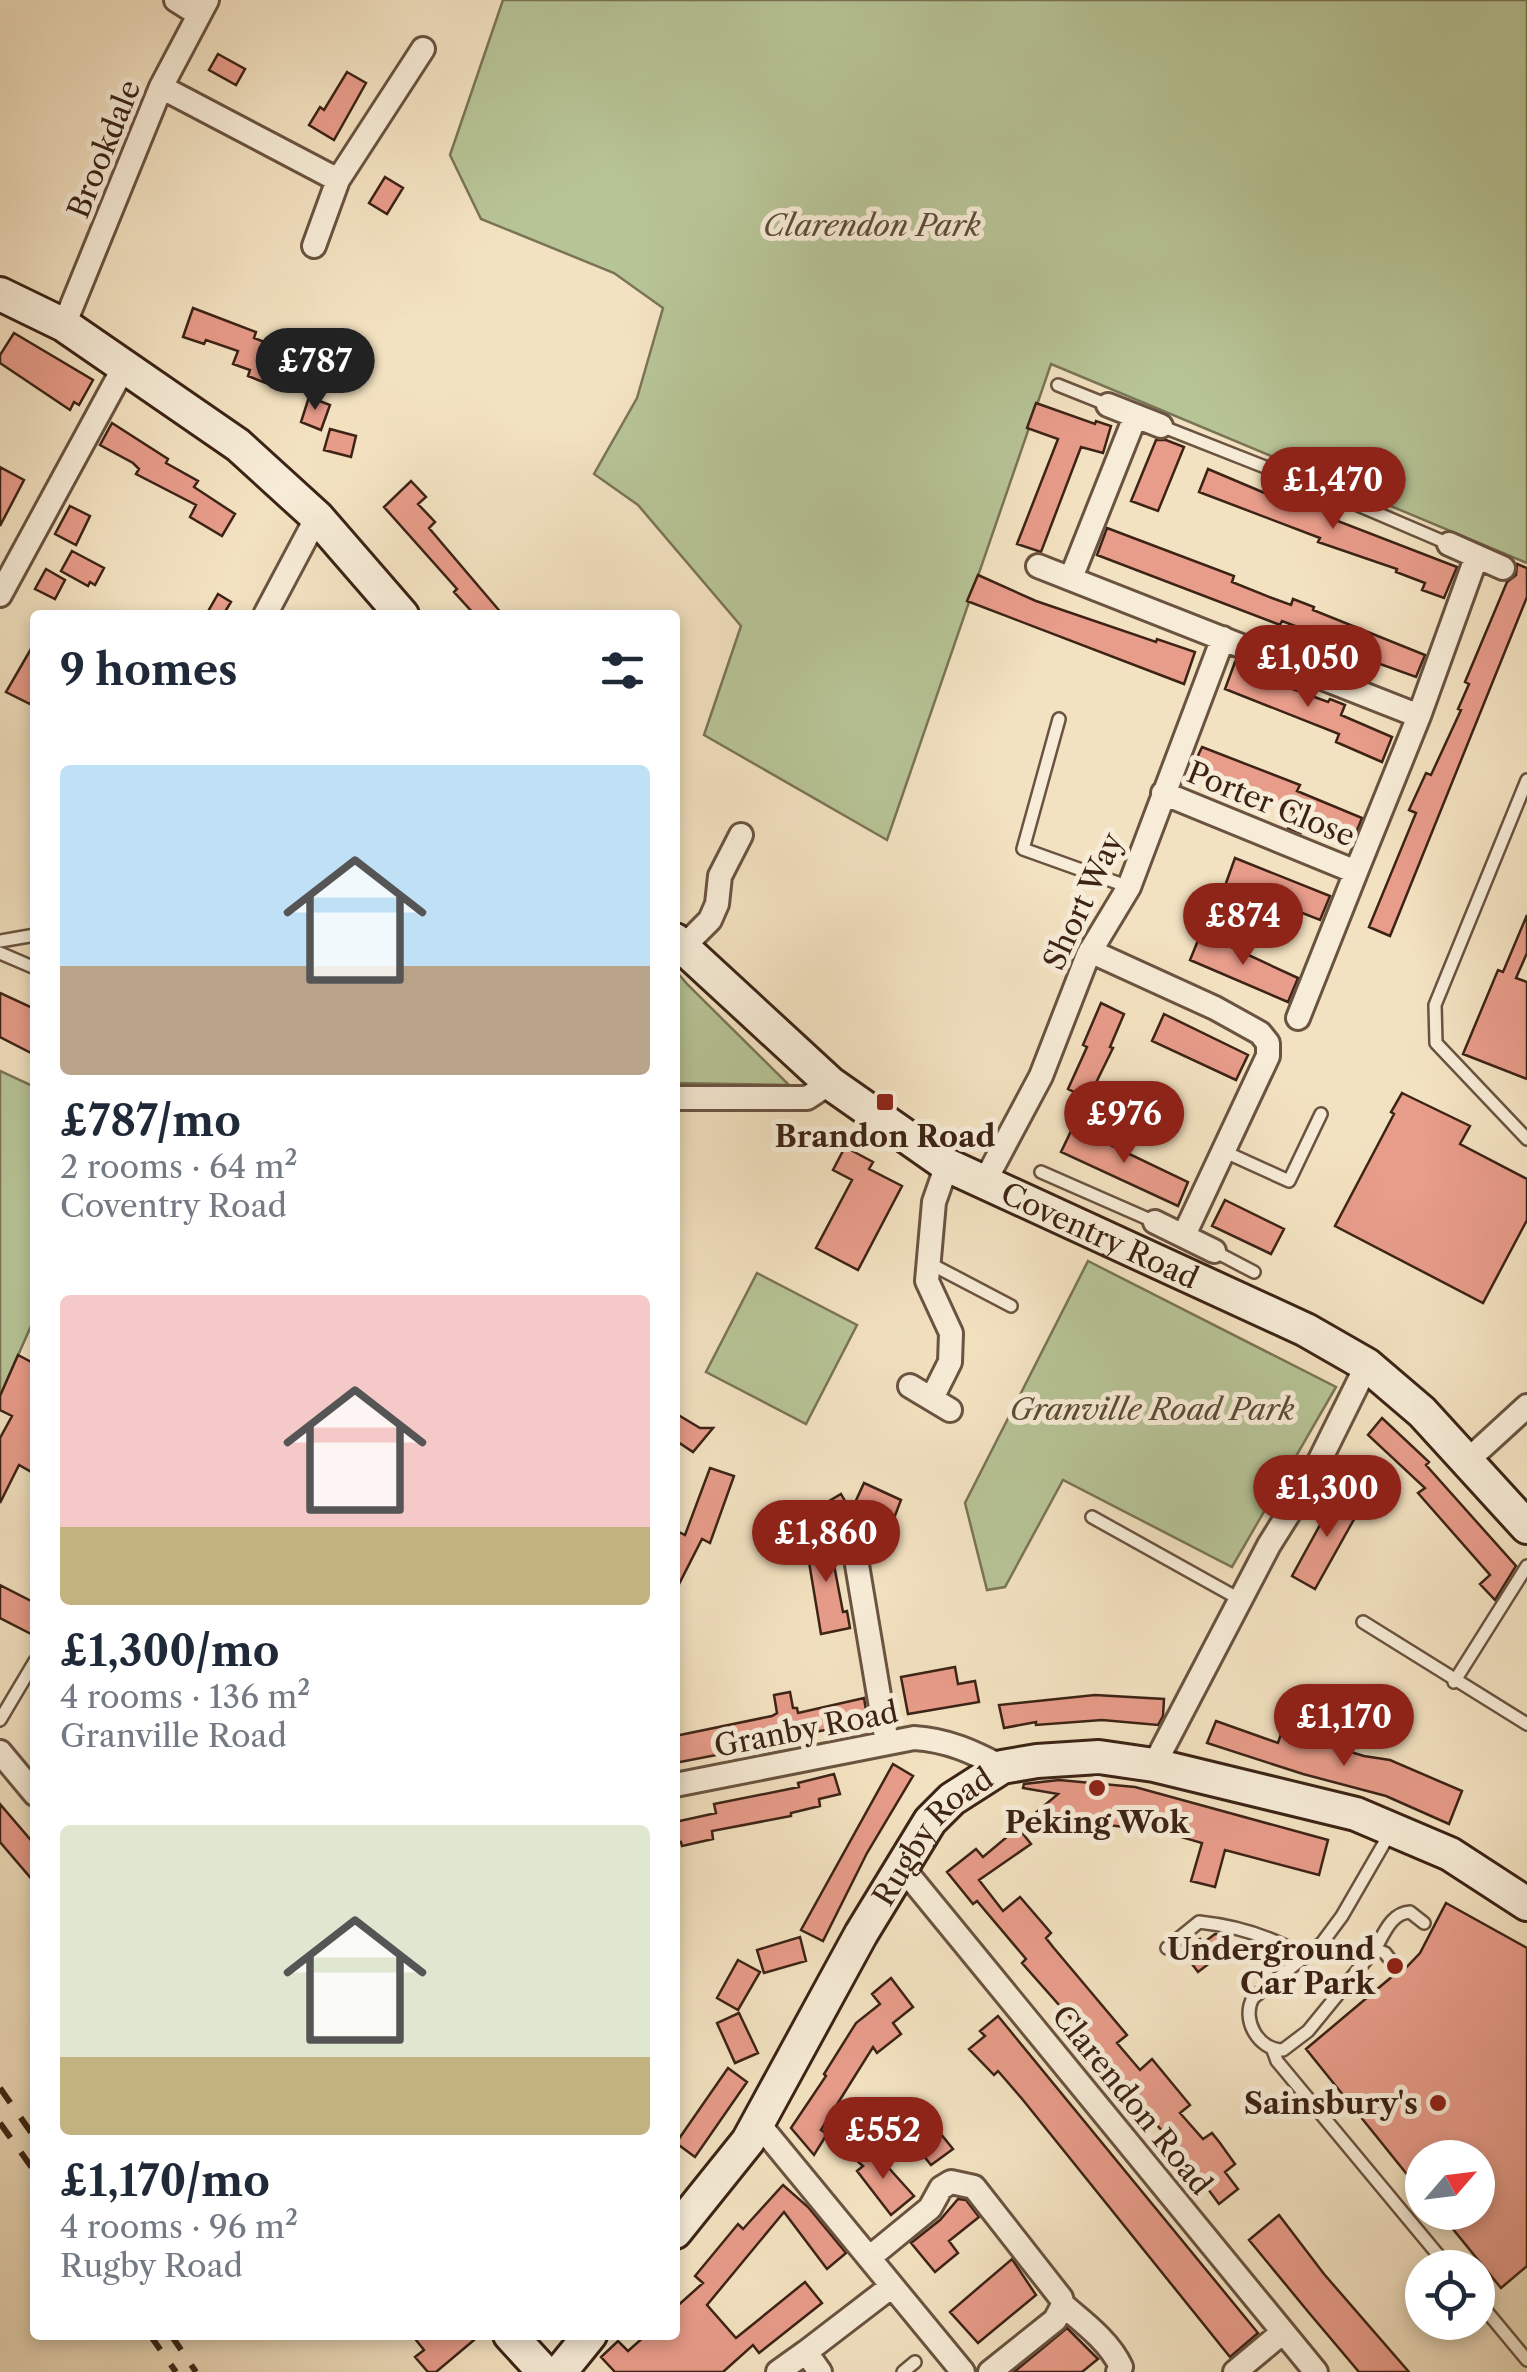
<!DOCTYPE html>
<html lang="en">
<head>
<meta charset="utf-8">
<style>
  :root { --surface:#fff; --page:#f6f6f7; --text:#1f2937; --muted:#747a83; --accent:#8f2418 }
  body { margin:0; font-family:"Libre Caslon Text",serif; background:var(--page); color:var(--text); height:100vh; display:flex; flex-direction:column; font-size:38px; white-space:nowrap }
  * { box-sizing:border-box; margin:0 }
  p { font-size:32px; color:var(--muted) }
  .icon { flex:none; width:55px; height:55px; fill:none; stroke:currentColor; stroke-width:2; stroke-linecap:round; stroke-linejoin:round }
  .map { position:relative; flex:1; overflow:hidden }
  .side { position:absolute; left:30px; top:610px; width:650px; height:1730px; display:flex; flex-direction:column; background:var(--surface); border-radius:10px; box-shadow:0 5px 15px #0003 }
  .side>* { flex:none }
  .needle { width:65px; rotate:62deg }
  .tools { position:absolute; left:1405px; top:2140px; display:grid; gap:20px }
  .tools a { display:grid; place-items:center; width:90px; height:90px; border-radius:50%; background:var(--surface); box-shadow:0 5px 15px #0003; font-size:50px }
  .price { position:absolute; translate:-50% -85px; padding:0 22px; border-radius:35px; background:var(--accent); color:#fff; font-size:32px; line-height:65px; filter:drop-shadow(0 2px 5px #0008) }
  .price::after { content:''; position:absolute; left:50%; top:60px; width:30px; height:22px; margin-left:-15px; background:inherit; clip-path:polygon(0 0,100% 0,50% 100%) }
  .price.selected { background:#222; color:#fff }
  ul { padding:0; list-style:none }
  li { display:grid; align-content:center; gap:20px; height:530px; padding:0 30px }
  li span { display:grid; place-items:center; height:310px; border-radius:10px; color:#555 }
  li>.icon { margin-inline-start:auto }
  span .icon { width:180px; height:180px; fill:#fffc; stroke-width:1 }
  li b { font-size:42px }
  h2 { display:flex; justify-content:space-between; align-items:center; height:120px; padding:0 30px; font-size:42px }
  .map>svg:first-child { display:block }
  .green { fill:#b7c496; stroke:#7a7456; stroke-width:2.5 }
  .building { fill:#e89c8a; stroke:#3c2315; stroke-width:2.5 }
  .lines { fill:none; stroke-linecap:round; stroke-linejoin:round }
  .lane-casing { stroke:#6a5340; stroke-width:16 }
  .street-casing { stroke:#6a5340; stroke-width:28 }
  .secondary-casing { stroke:#3c2315; stroke-width:38 }
  .lane { stroke:#f7ecd7; stroke-width:11 }
  .street { stroke:#f7ecd7; stroke-width:22 }
  .secondary { stroke:#f7ecd7; stroke-width:32 }
  .rail { stroke:#3c2315; stroke-width:6; stroke-dasharray:18 18; stroke-linecap:butt }
  .poi-dot { fill:#8f2418; stroke:#f7ecd7; stroke-width:4 }
  .labels { text-anchor:middle; dominant-baseline:central; stroke-width:10; stroke-linejoin:round; paint-order:stroke }
  .street-label { font-size:30px; fill:#3c2315; stroke:#f7ecd7 }
  .park-label { font-size:30px; font-style:italic; fill:#5b4b35; stroke:#f7ecd7 }
  .poi-label { font-size:30px; font-weight:bold; fill:#3c2315; stroke:#f7ecd7 }
</style>
</head>
<body>
<div class="map">
<svg width="1527" height="2372" viewBox="0 0 1527 2372">
  <rect width="100%" height="100%" fill="#f3e2c1"/>
  <filter id="stains"><feTurbulence type="fractalNoise" baseFrequency=".002" numOctaves="4"/><feColorMatrix values="0 0 0 0 .2 0 0 0 0 .09 0 0 0 0 .02 0 0 0 .5 -.17"/></filter>
  <radialGradient id="worn" r=".72"><stop offset=".6" stop-color="#630" stop-opacity="0"/><stop offset="1" stop-color="#630" stop-opacity=".3"/></radialGradient>
  <path class="green" d="M503,0H1527V563L1051,364L887,840L704,735L741,626L638,505L594,474L637,398L663,308L614,273L481,219L450,155Z
    M675,970L688,985L789,1085L675,1083Z
    M0,1071L35,1087V1317L0,1396Z
    M1088,1261L1336,1387L1232,1567L1063,1480L1005,1587L987,1590L965,1503Z
    M757,1273L857,1325L806,1424L706,1372Z"/>
  <path class="building" d="M218,54L245,69L236,85L209,70Z
    M347,72L366,83L334,140L309,125L320,107L324,110Z
    M385,177L403,188L387,214L369,203Z
    M193,308L256,332L254,338L282,349L268,384L248,376L250,370L233,364L238,351L206,340L204,344L183,337Z
    M14,333L93,380L79,405L74,402L70,410L0,363V355Z
    M309,397L330,405L321,430L301,422Z
    M1036,403L1095,424L1096,421L1111,426L1103,453L1081,447L1041,552L1017,544L1058,439L1027,428Z
    M112,423L168,459L166,463L198,481L194,487L235,514L222,536L190,517L196,505L136,474L139,469L133,463L100,445Z
    M330,429L356,436L351,457L324,450Z
    M1156,440H1166L1184,447L1158,511L1131,501Z
    M0,467L24,480L0,526Z
    M1208,469L1267,494L1336,515L1335,520L1457,567L1444,598L1422,590L1425,583L1396,572L1397,569L1318,542L1320,538L1199,492Z
    M411,481L426,497L418,504L435,522L429,528L503,615H475L454,592L457,589L384,507Z
    M70,506L90,516L76,545L55,534Z
    M1107,528L1234,576L1232,582L1272,598L1291,605L1293,599L1314,607L1313,610L1425,655L1416,677L1308,638L1311,632L1282,621L1280,625L1097,555Z
    M72,551L104,568L95,585L90,582L88,586L61,571Z
    M1517,564L1527,568V597L1390,936L1369,927L1416,813L1409,810L1426,773L1431,775L1461,710L1458,709L1469,684L1465,682L1507,582L1516,575Z
    M46,569L65,580L55,599L35,589Z
    M978,575L1036,601L1156,642L1157,639L1195,652L1184,684L967,601Z
    M218,594L231,602L223,615H206Z
    M35,642V694L30,704L6,692Z
    M1235,662L1280,681L1279,684L1328,702L1330,699L1345,705L1341,715L1392,737L1382,762L1336,742L1339,734L1225,689Z
    M1202,747L1300,785L1297,791L1362,818L1353,840L1306,820L1301,833L1288,828L1295,810L1232,785L1229,791L1189,775Z
    M1235,858L1330,896L1320,920L1226,883Z
    M1527,915V953L1516,978L1527,982V1079L1463,1054L1498,970L1503,972Z
    M1201,933L1298,978L1288,1002L1190,960Z
    M0,993L35,1009V1055L0,1037Z
    M1101,1003L1124,1014L1110,1047L1113,1048L1088,1099L1068,1089L1087,1047L1083,1045Z
    M1164,1014L1248,1055L1236,1080L1152,1041Z
    M1402,1093L1470,1126L1460,1144L1527,1179V1220L1483,1303L1335,1226L1394,1114L1391,1112Z
    M1073,1127L1188,1182L1178,1206L1061,1152Z
    M845,1147L873,1162L869,1169L902,1186L858,1270L816,1248L852,1180L833,1170Z
    M1225,1200L1284,1229L1271,1254L1212,1226Z
    M18,1355L35,1364V1474L19,1465L0,1503V1438L12,1416L0,1410V1396Z
    M675,1413L700,1428H713L693,1452L675,1440Z
    M1382,1418L1429,1462L1426,1465L1516,1566L1495,1600L1480,1584L1490,1575L1418,1493L1425,1488L1368,1435Z
    M710,1468L734,1476L710,1543L702,1539L675,1592V1530L685,1535Z
    M864,1483L901,1500L891,1526L852,1509Z
    M1338,1492L1362,1505L1315,1589L1292,1576Z
    M841,1494L853,1515L827,1530L814,1510Z
    M828,1534L843,1612L847,1611L850,1628L821,1634L805,1538Z
    M0,1585L35,1603V1636L0,1618Z
    M955,1667L958,1684L975,1681L979,1702L908,1714L901,1677Z
    M790,1692L793,1708H797L798,1713L864,1698L868,1722L827,1734L826,1730L820,1731L763,1742V1746L675,1763V1736L772,1716L777,1713L774,1695Z
    M1095,1695L1164,1699L1163,1716L1158,1725L1102,1720L1036,1725V1722L1004,1728L999,1705Z
    M1216,1721L1278,1743L1282,1731L1364,1756L1390,1760L1462,1791L1449,1824L1386,1796L1303,1774L1207,1743Z
    M893,1764L913,1776L867,1853L823,1941L801,1930Z
    M834,1774L840,1794L819,1799L820,1806L791,1813V1816L712,1831L713,1839L682,1846L681,1842L675,1843V1822L716,1813L714,1804L799,1787L798,1783Z
    M1059,1780L1135,1787L1328,1840L1319,1875L1225,1850L1215,1887L1191,1881L1202,1843L1141,1825L1140,1829L1108,1825V1819L1079,1815L1077,1835L1020,1830L1031,1844L979,1880L1003,1911L1020,1897L1051,1933L1046,1938L1053,1947L1127,2035L1117,2043L1140,2070L1152,2059L1190,2105L1180,2113L1203,2139L1212,2133L1220,2143L1235,2164L1225,2172L1238,2189L1219,2204L1183,2155L1071,2026L1075,2023L1022,1963L1026,1959L977,1901L973,1904L947,1872L976,1849L983,1857L1058,1794L1023,1788L1024,1784Z
    M0,1804L35,1845V1883L0,1842Z
    M1446,1903L1527,1948V2266L1501,2288L1439,2212H1478V2158H1422V2193L1306,2049L1394,1975L1401,1973L1420,1953Z
    M1215,1934L1224,1935L1232,1946L1198,1972L1183,1952L1200,1939L1203,1943Z
    M800,1937L806,1961L764,1973L757,1950Z
    M738,1960L760,1972L738,2010L717,1998Z
    M891,1978L913,2007L893,2023L901,2034L877,2053L873,2047L821,2130L827,2134L814,2155L791,2128L826,2076L824,2074L856,2023L880,2004L872,1994Z
    M739,2013L758,2053L735,2063L717,2023Z
    M998,2016L1258,2333L1230,2357L1023,2100L998,2071L994,2075L969,2049L985,2036L980,2031Z
    M728,2068L747,2082L695,2157L676,2143Z
    M928,2118L953,2149L931,2165L907,2135Z
    M869,2146L914,2196L891,2215L857,2171L863,2166L856,2160Z
    M783,2185L808,2207L846,2253L827,2269L784,2212L707,2305L736,2338L805,2282L822,2303L759,2353L753,2345L723,2372H615L601,2357L618,2341L628,2351L646,2335H675V2308L703,2283L695,2276L738,2224L743,2229Z
    M958,2199L966,2200L979,2217L949,2241L958,2253L935,2272L911,2243L940,2220Z
    M1279,2215L1324,2274L1409,2372H1359L1310,2314L1249,2240Z
    M1012,2259L1036,2295L978,2343L950,2312Z
    M1067,2328L1098,2359L1082,2372H1014Z
    M412,2335H480L436,2372H428L415,2357L424,2350Z"/>
  <g class="lines">
    <defs>
      <path id="lane" d="M1058,385L1108,405
        M1161,426L1326,491
        M1337,496L1449,544
        M1059,719L1023,849L1129,887
        M1527,780L1435,1005L1436,1043L1527,1139
        M0,941L35,935
        M0,953L35,968
        M1223,1151L1289,1181L1321,1114
        M1041,1172L1155,1222
        M1214,1251L1254,1272
        M929,1263L1011,1306
        M1092,1517L1241,1600
        M1363,1622L1527,1724
        M1454,1682L1527,1566
        M0,1720L35,1661
        M1390,1833L1342,1916L1322,1943L1253,1998C1241,2019 1258,2050 1283,2050L1308,2031L1375,1949L1385,1953L1395,1966
        M1167,1948L1199,1922C1237,1926 1273,1937 1305,1957
        M1375,1949C1384,1934 1391,1913 1410,1912L1424,1923
        M1273,2050L1277,2061L1449,2268
        M1478,2301L1527,2360
        M903,2372L915,2362"/>
      <path id="street" d="M176,0L198,14
        M161,87L338,180L423,49
        M314,246L338,180
        M64,325L161,87L207,0
        M1108,405L1161,426
        M1449,544L1503,568
        M1038,566L1419,716L1356,872
        M1071,578L1135,417
        M0,595L124,367
        M265,615L317,517
        M1419,716L1476,558
        M1163,793L1356,872L1298,1018
        M682,948L710,920L717,904L720,876L741,835
        M1090,951L1215,1008L1260,1033L1268,1043V1056L1184,1235
        M675,1098H807L830,1083
        M984,1183L1041,1076L1088,955L1129,887L1223,638
        M1155,1222L1214,1251
        M910,1386L950,1410
        M932,1398L950,1362L951,1333L927,1281L934,1202L947,1165
        M1467,1461L1527,1406
        M852,1535L887,1743
        M0,1752L35,1794
        M1154,1765L1269,1545L1311,1478L1367,1365
        M675,1785L914,1738C948,1740 973,1752 1002,1767
        M901,1866L1316,2372
        M758,2123L963,2372
        M869,2258L930,2208L941,2188L951,2182L974,2187L1061,2298L1063,2305L1055,2320L990,2372
        M1063,2305C1083,2322 1110,2342 1121,2367L1118,2372
        M778,2372L806,2352
        M820,2372L806,2352L892,2286
        M1235,2372L1283,2332"/>
      <g id="secondary">
        <path d="M0,294L64,325L238,445L317,517L402,615"/>
        <path id="s1" d="M675,940L830,1083L947,1165L1306,1330L1367,1365L1422,1412L1527,1527"/>
        <path id="s2" d="M675,2232L748,2141L861,1934L930,1821L952,1799L1002,1767L1037,1761L1099,1757L1154,1765L1356,1814L1450,1854L1527,1904"/>
        <path d="M510,2335L544,2372"/>
        <path d="M560,2372L590,2335"/>
      </g>
    </defs>
    <use href="#lane" class="lane-casing"/>
    <use href="#street" class="street-casing"/>
    <use href="#secondary" class="secondary-casing"/>
    <use href="#lane" class="lane"/>
    <use href="#street" class="street"/>
    <use href="#secondary" class="secondary"/>
    <path class="rail" d="M0,2088L35,2138
      M0,2123L35,2172
      M150,2335L176,2372
      M171,2335L196,2372"/>
  </g>
  <g class="poi-dot">
    <rect x="875" y="1092" width="20" height="20" rx="5"/>
    <circle cx="1097" cy="1788" r="10"/>
    <circle cx="1395" cy="1966" r="10"/>
    <circle cx="1438" cy="2103" r="10"/>
  </g>
  <g class="labels">
    <g class="street-label">
      <text transform="translate(104 149) rotate(-68)">Brookdale</text>
      <text transform="translate(1271 804) rotate(22)">Porter Close</text>
      <text transform="translate(1083 901) rotate(-65)">Short Way</text>
      <text stroke="none"><textPath href="#s1" startOffset="522">Coventry Road</textPath></text>
      <text transform="translate(806 1729) rotate(-11)">Granby Road</text>
      <text stroke="none"><textPath href="#s2" startOffset="475">Rugby Road</textPath></text>
      <text transform="translate(1132 2100) rotate(51)">Clarendon Road</text>
    </g>
    <g class="park-label">
      <text x="872" y="225">Clarendon Park</text>
      <text x="1152" y="1409">Granville Road Park</text>
    </g>
    <g class="poi-label">
      <text x="885" y="1136">Brandon Road</text>
      <text x="1097" y="1822">Peking Wok</text>
      <text x="1375" y="1949" text-anchor="end">Underground<tspan x="1375" dy="34">Car Park</tspan></text>
      <text x="1418" y="2103" text-anchor="end">Sainsbury's</text>
    </g>
  </g>
  <rect width="100%" height="100%" filter="url(#stains)"/>
  <rect width="100%" height="100%" fill="url(#worn)"/>
</svg>
<div class="tools">
<a><svg class="needle" viewBox="-14 -14 28 28"><path d="M0-13l5 13h-10z" fill="#e53935"/><path d="M0 13l5-13h-10z" fill="#747a83"/></svg></a>
<a><svg class="icon" aria-label="locate" viewBox="0 0 24 24"><circle cx="12" cy="12" r="6"/><path d="M12 2v4M12 18v4M2 12h4M18 12h4"/></svg></a>
</div>
<b class="price selected" style="left:315px;top:413px">£787</b>
<b class="price" style="left:1333px;top:532px">£1,470</b>
<b class="price" style="left:1308px;top:710px">£1,050</b>
<b class="price" style="left:1243px;top:968px">£874</b>
<b class="price" style="left:1124px;top:1166px">£976</b>
<b class="price" style="left:1327px;top:1540px">£1,300</b>
<b class="price" style="left:826px;top:1585px">£1,860</b>
<b class="price" style="left:1344px;top:1769px">£1,170</b>
<b class="price" style="left:883px;top:2182px">£552</b>
<section class="side">
<h2>9 homes<svg class="icon" aria-label="filters" viewBox="0 0 24 24"><path d="M4 7h16M4 17h16"/><circle cx="9" cy="7" r="2"/><circle cx="15" cy="17" r="2"/></svg></h2>
<ul>
<li><span style="background:linear-gradient(#bfe0f5 65%,#b9a48a 0)"><svg class="icon" aria-label="home" viewBox="0 0 24 24"><path d="M3 11l9-7 9 7M6 9v11h12V9"/></svg></span><div><b>£787/mo</b><p>2 rooms · 64 m²</p><p>Coventry Road</p></div></li>
<li><span style="background:linear-gradient(#f6c9c9 75%,#c2b280 0)"><svg class="icon" aria-label="home" viewBox="0 0 24 24"><path d="M3 11l9-7 9 7M6 9v11h12V9"/></svg></span><div><b>£1,300/mo</b><p>4 rooms · 136 m²</p><p>Granville Road</p></div></li>
<li><span style="background:linear-gradient(#dfe7d0 75%,#c2b280 0)"><svg class="icon" aria-label="home" viewBox="0 0 24 24"><path d="M3 11l9-7 9 7M6 9v11h12V9"/></svg></span><div><b>£1,170/mo</b><p>4 rooms · 96 m²</p><p>Rugby Road</p></div></li>
</ul>
</section>
</div>
</body>
</html>
